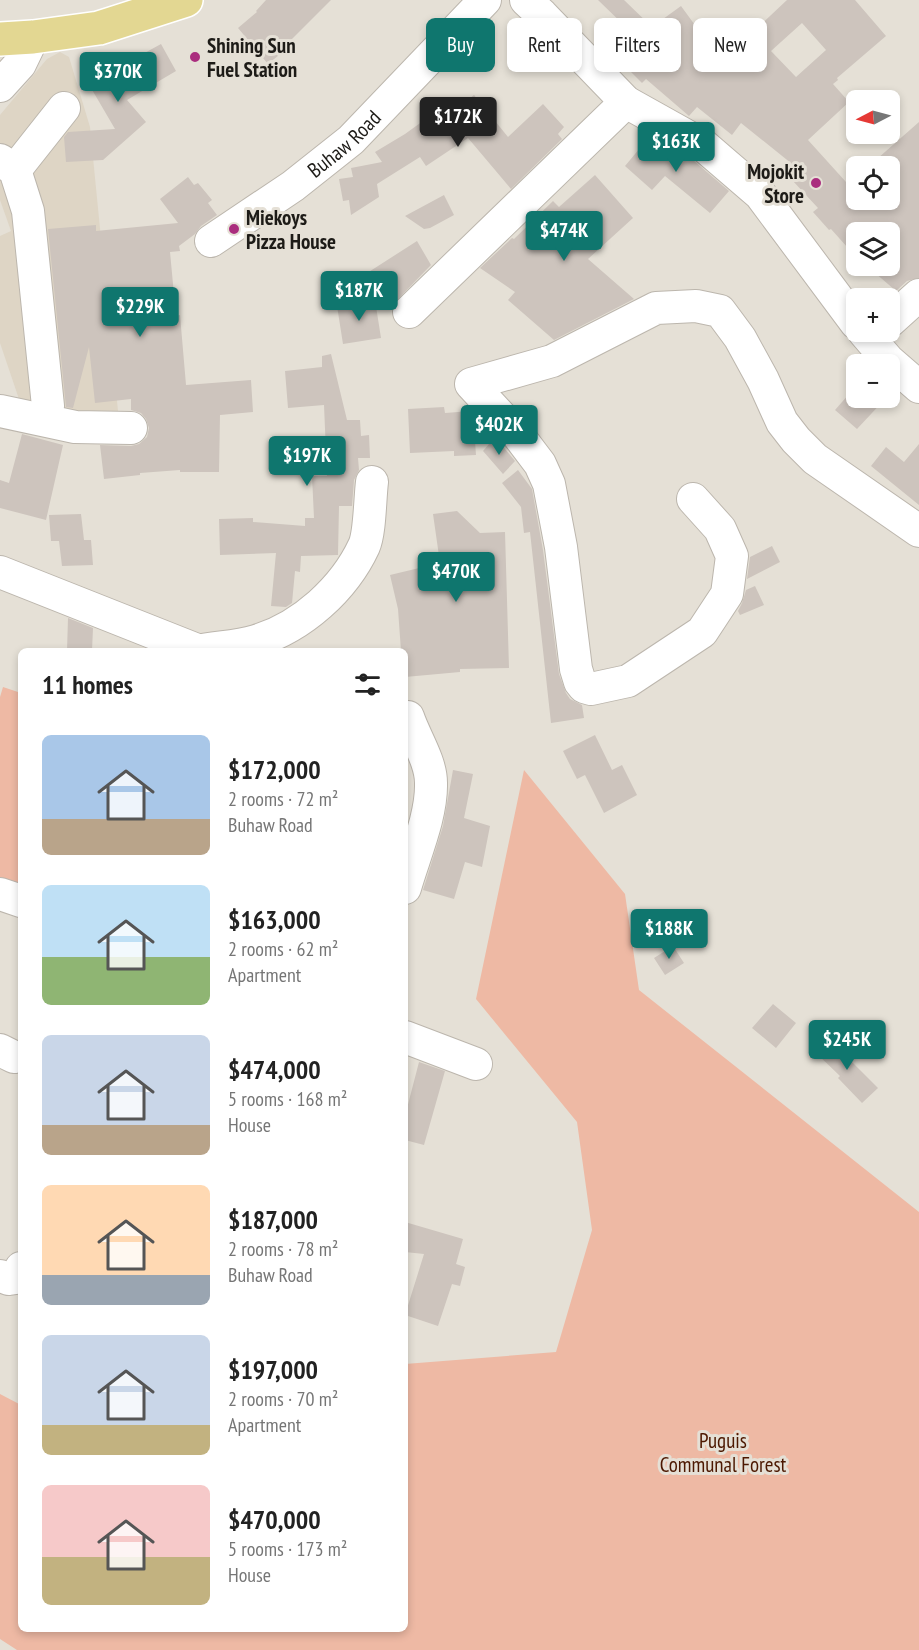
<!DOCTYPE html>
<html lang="en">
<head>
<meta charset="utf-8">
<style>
  :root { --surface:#fff; --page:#f2f2f2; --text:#222; --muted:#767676; --accent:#0f766e }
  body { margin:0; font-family:"PT Sans Narrow",sans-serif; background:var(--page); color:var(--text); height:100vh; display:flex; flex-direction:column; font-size:22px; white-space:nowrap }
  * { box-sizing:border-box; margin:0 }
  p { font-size:20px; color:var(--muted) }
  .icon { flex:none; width:33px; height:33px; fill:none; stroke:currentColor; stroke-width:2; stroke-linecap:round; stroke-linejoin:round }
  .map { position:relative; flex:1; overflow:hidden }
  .panel { position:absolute; left:18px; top:648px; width:390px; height:984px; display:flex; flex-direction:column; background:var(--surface); border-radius:9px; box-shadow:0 3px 9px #0003 }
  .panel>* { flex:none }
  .top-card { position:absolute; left:426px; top:18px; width:402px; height:54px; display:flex; gap:12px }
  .needle { width:39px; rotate:264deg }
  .fabs { position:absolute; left:846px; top:90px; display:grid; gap:12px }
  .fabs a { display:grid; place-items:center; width:54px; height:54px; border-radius:9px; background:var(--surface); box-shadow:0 3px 9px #0003; font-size:30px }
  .price { position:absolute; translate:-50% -51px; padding:0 14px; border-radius:6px; background:var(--accent); color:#fff; font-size:20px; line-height:39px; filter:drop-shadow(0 2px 3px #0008) }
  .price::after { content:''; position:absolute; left:50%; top:36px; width:18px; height:14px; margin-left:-9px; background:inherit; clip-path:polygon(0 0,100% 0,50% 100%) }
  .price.current { background:#222; color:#fff }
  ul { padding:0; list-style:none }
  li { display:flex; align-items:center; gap:18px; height:150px; padding:0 24px }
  li span { display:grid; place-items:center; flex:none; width:168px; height:120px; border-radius:9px; color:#555 }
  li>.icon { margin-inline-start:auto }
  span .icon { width:72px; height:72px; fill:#fffc; stroke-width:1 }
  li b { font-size:26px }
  h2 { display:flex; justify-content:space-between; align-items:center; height:72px; padding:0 24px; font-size:26px }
  .chip { padding:0 21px; border-radius:9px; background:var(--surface); box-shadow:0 3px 9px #0003; font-size:21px; line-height:54px }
  .chip.current { background:var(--accent); color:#fff }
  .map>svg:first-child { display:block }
  .built { fill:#ded5c5 }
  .green { fill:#eeb9a4 }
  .building { fill:#cdc4bd; fill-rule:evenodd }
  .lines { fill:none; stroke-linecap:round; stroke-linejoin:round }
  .minor-casing { stroke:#bcb6ad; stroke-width:34 }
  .major-casing { stroke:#fff; stroke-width:36 }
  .minor { stroke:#fff; stroke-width:32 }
  .major { stroke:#e3d792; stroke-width:33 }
  .poi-dot { fill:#aa2d7e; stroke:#e5e0d6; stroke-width:2 }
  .labels { text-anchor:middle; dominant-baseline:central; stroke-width:6; stroke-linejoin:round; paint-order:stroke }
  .poi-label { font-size:21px; font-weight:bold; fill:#1d1b17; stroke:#e5e0d6; text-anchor:start }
  .street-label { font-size:21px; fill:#1d1b17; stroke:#e5e0d6 }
  .park-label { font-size:21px; fill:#4c1801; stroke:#e5e0d6 }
</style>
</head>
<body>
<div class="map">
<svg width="919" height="1650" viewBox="0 0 919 1650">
  <rect width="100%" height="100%" fill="#e5e0d6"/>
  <path class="built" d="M60,52L69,57L90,127L119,421L21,405L0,343V236L11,231L0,200V115L47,59Z"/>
  <path class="green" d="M3,687L21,693V884L0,877V697Z
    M524,770L625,894L639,990L919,1212V1650H17L0,1639V1394L21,1405V1629H405V1364L556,1352L592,1230L577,1122L476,999Z"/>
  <path class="building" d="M266,0H331L282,49L284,51L268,64L238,28L257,12L256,11Z
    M598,0H624L652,27L681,6L700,32L708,23L738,46L787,0H855L886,36L837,78L838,80L833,84L849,102L808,140L846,182L854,174L856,176V200H890V166H869L919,122V278L907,281L896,291L867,266H890V232H856V257L831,229L829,230L813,212L818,208L792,180L802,172L741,123L732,135L697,107L689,116L646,79L642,83L613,54L633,34ZM802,23L826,50L796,77L771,51Z
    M161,44L176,71L127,100L146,122L103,160L66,162L64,137L68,132L115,129L84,76L114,58L119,67Z
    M474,95L508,137L543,104L564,127L558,134L562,139L511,189L468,138L426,166L420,157L377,184L379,197L351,215L349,200L343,201L339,179L353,177L351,168L382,162L375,152L405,134L441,108L446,117Z
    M650,136L693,160L729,191L710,213L665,176L652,190L625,166Z
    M595,175L633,218L588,259L634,299L554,340L508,300L515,292L480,268L512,238L514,239L553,201L559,207Z
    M188,177L194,185L198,183L212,200L208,203L217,215L201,226L195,234L179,246L180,251L170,252L176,316L180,315L186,385L251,380L253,412L220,415L219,472H180V470L140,473V475L104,479L100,445L131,446L139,444L147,437L149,428L146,419L141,413L131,410V399L95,403L89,347L73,408L66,407L48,229L96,225V231L178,223L160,199Z
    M444,195L454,215L430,228L424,229L405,216Z
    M417,241L431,265L395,302L385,308L364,275Z
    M375,300L381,338L343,344L337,306Z
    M331,354L347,420H360L361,436L369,435L370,458H358L359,470L354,480L352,506H339L338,555L301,556L300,572L295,571L292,603L286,607L271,606L276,553L220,555L219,519L253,518V522L305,526V518H314L312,476H327L324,405L288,408L285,371L322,367V356Z
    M856,386V398H886L857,429L835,410Z
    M444,407L445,413L471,411L473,413L476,455L454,456V451L410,453L408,409Z
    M22,434L63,445L46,520L0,508V480L9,483Z
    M495,437L515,461L503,474L483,451Z
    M919,444V505L871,466L886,447L904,462Z
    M518,470L532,489L543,550L559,674L566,693L570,699L582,705L584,718L551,723L530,532L524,533L521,507L502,483Z
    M457,511L480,533L505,532L509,668L460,669V672L405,677V651H401L398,609L390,575L440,563L433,514Z
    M81,514L84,540H91L93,565L62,566L59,541H51L49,515Z
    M772,546L780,562L747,579L750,557Z
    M755,586L764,605L740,615L738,611L742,603L746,590Z
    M68,618L93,628L92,651H67Z
    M595,735L612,770L622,765L637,795L604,813L585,775L577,779L563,751Z
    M453,770L473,774L464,818L490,826L482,867L465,862L454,899L423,890L443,826Z
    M673,946L684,963L665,975L654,958Z
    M773,1004L796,1023L776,1048L752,1028Z
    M828,1038L878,1088L862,1103L838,1078L840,1076L815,1052Z
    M419,1062L445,1071L424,1145L405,1140V1116Z
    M405,1222L463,1239L456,1264L465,1267L460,1286L452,1284L438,1326L405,1315L424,1254L405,1252Z"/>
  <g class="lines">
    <defs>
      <g id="minor">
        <path d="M526,0L542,15L626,102L703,145L760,194L856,323"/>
        <path d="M0,86L20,64L33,37"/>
        <path d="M0,160L15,170L28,211L48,406"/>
        <path d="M15,170L64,108"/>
        <path id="s1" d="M211,241L293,186L351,140L485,0"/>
        <path d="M409,312L626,102"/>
        <path d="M890,321L919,295"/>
        <path d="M864,332L888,360L919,387"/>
        <path d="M0,411L75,427L131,428"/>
        <path d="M693,499L720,529L732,556L727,594L702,632L628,681L591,689L584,687L580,682L576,669L561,547L549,484L540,464L518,435L471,384L552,361L656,308L696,306L720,311L740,338L763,380L782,422L796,440L815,459L919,531"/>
        <path d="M0,572L197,650"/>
        <path d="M197,651C216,647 237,647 256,641C302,627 344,589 364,546C370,533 370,497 372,482"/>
        <path d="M405,888C414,856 432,816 431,783C431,761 415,738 408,717"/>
        <path d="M0,894L21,901"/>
        <path d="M405,1037L476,1064"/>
        <path d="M0,1050L14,1057"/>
        <path d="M0,1276L9,1279L16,1278L21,1268"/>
      </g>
      <path id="major" d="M0,39L33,37L99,28L186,0"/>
    </defs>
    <use href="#minor" class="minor-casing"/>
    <use href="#major" class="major-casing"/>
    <use href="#minor" class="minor"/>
    <use href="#major" class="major"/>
  </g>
  <g class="poi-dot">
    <circle cx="195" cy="57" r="6"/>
    <circle cx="816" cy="183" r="6"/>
    <circle cx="234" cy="229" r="6"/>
  </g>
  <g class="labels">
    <g class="poi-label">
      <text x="207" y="45">Shining Sun<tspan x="207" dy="24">Fuel Station</tspan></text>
      <text x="804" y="171" text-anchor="end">Mojokit<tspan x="804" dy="24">Store</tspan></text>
      <text x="246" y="217">Miekoys<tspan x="246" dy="24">Pizza House</tspan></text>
    </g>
    <g class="street-label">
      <text stroke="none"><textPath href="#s1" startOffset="165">Buhaw Road</textPath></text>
    </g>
    <g class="park-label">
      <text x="723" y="1440">Puguis<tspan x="723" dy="24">Communal Forest</tspan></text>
    </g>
  </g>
</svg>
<div class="fabs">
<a><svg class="needle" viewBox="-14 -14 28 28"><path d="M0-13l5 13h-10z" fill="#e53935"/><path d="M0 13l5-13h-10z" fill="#767676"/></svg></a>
<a><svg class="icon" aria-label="locate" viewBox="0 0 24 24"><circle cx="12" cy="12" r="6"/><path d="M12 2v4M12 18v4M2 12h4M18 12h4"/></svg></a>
<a><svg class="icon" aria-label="layers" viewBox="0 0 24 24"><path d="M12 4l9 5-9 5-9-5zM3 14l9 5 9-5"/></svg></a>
<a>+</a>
<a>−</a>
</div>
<b class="price" style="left:118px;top:103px">$370K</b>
<b class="price current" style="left:458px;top:148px">$172K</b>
<b class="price" style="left:676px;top:173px">$163K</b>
<b class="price" style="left:564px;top:262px">$474K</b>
<b class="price" style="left:359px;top:322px">$187K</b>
<b class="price" style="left:140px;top:338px">$229K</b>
<b class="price" style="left:499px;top:456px">$402K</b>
<b class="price" style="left:307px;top:487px">$197K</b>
<b class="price" style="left:456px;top:603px">$470K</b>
<b class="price" style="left:669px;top:960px">$188K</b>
<b class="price" style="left:847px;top:1071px">$245K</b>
<div class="top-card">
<a class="chip current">Buy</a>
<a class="chip">Rent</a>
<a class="chip">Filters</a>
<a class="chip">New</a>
</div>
<section class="panel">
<h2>11 homes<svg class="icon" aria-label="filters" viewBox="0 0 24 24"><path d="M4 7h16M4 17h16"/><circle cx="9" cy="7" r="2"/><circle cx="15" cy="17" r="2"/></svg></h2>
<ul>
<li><span style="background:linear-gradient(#a9c7e8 70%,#b9a48a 0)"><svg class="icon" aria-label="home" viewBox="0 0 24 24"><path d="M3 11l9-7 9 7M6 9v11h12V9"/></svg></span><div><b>$172,000</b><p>2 rooms · 72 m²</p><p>Buhaw Road</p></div></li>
<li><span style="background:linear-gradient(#bfe0f5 60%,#8fb573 0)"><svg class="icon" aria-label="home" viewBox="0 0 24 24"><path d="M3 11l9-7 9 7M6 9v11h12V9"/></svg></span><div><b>$163,000</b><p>2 rooms · 62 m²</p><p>Apartment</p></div></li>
<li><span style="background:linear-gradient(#c9d6e8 75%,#b9a48a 0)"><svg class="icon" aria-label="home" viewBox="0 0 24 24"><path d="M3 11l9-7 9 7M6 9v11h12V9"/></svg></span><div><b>$474,000</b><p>5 rooms · 168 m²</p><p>House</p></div></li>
<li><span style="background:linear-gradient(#ffd9b3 75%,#9aa5b1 0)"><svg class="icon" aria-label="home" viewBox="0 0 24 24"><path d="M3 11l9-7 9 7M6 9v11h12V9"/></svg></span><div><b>$187,000</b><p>2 rooms · 78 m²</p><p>Buhaw Road</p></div></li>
<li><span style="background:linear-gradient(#c9d6e8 75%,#c2b280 0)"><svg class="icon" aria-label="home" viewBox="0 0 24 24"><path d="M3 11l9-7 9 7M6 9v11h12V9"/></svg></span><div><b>$197,000</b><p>2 rooms · 70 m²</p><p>Apartment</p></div></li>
<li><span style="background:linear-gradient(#f6c9c9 60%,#c2b280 0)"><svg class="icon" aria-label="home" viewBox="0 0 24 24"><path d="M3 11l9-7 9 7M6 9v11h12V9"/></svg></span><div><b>$470,000</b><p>5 rooms · 173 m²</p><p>House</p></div></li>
</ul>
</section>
</div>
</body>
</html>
